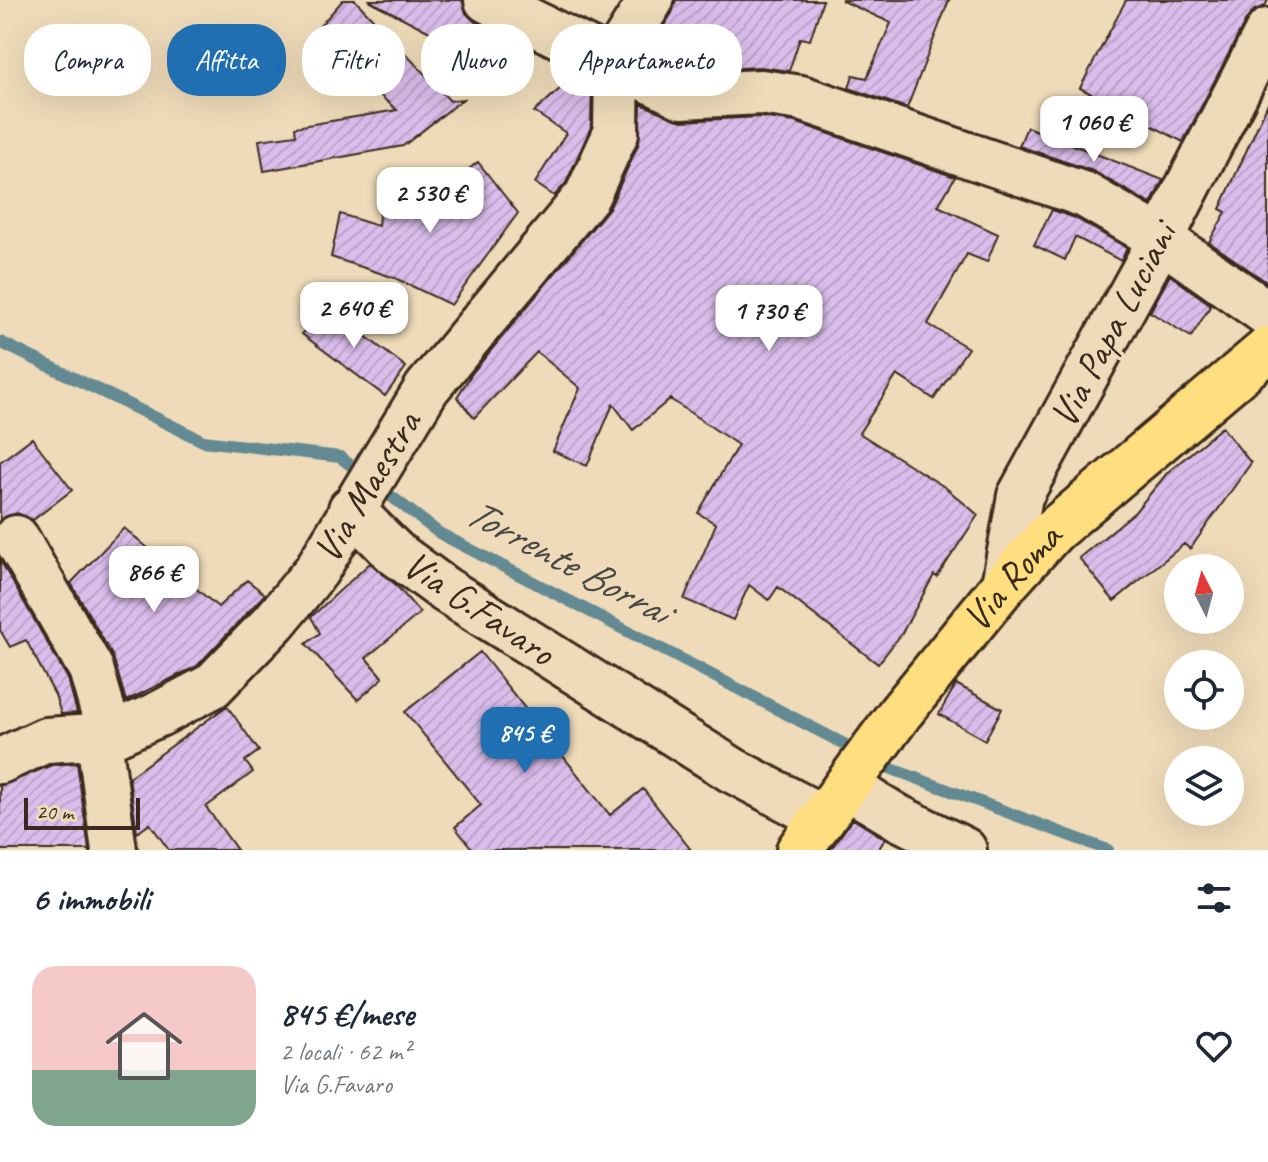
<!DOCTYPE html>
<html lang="it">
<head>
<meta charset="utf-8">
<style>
  :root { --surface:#fff; --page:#f6f6f7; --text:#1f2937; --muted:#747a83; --line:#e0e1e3; --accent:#1f6fb2 }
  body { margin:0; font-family:Caveat,sans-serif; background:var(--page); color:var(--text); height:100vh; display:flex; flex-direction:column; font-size:30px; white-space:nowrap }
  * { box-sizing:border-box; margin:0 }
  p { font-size:26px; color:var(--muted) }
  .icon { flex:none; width:44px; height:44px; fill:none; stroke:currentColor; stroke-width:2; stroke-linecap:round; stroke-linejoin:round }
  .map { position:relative; height:850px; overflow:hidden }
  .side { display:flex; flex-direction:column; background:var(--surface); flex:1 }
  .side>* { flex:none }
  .guide { position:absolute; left:24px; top:24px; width:800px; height:72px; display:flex; gap:16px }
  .needle { width:52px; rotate:354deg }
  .tools { position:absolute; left:1164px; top:554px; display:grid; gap:16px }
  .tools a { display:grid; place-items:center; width:80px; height:80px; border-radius:50%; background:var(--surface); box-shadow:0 8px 32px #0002; font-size:40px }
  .scale { position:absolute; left:24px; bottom:20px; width:116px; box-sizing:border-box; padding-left:8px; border:4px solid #3b2a1e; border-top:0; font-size:22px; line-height:28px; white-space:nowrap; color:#3b2a1e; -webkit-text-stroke:6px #efdbb9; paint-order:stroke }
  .price { position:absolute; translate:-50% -68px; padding:0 18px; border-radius:16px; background:#fff; color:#222; font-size:26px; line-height:52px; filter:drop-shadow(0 2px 4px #0008) }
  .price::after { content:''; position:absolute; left:50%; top:48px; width:24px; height:18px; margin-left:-12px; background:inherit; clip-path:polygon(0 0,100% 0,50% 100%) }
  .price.active { background:var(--accent); color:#fff }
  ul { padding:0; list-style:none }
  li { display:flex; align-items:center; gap:24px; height:200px; padding:0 32px }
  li+li { border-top:2px solid var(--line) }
  li span { display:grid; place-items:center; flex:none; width:224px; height:160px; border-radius:24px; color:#555 }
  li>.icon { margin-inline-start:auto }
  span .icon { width:96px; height:96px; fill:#fffc; stroke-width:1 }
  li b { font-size:34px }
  h2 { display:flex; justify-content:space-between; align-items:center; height:96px; padding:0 32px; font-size:34px }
  .pill { padding:0 28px; border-radius:32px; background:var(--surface); box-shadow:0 8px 32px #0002; font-size:28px; line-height:72px }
  .pill.active { background:var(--accent); color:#fff }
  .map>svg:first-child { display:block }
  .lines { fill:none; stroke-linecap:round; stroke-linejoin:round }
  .stream { stroke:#648992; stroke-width:12 }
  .building { fill:url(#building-hatch); stroke:#3b2a1e; stroke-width:2 }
  .minor-casing { stroke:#3b2a1e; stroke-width:50 }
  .major-casing { stroke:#3b2a1e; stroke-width:50 }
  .minor { stroke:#efdbb9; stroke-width:44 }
  .major { stroke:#fddf80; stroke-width:44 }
  .labels { text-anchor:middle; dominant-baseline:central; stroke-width:7; stroke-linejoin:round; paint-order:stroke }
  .street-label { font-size:40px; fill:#3b2a1e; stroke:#efdbb9 }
  .water-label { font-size:42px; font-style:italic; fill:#494a45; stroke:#efdbb9 }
</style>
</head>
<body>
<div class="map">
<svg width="1268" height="850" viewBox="0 0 1268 850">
  <defs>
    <pattern id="building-hatch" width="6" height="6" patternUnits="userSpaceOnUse" patternTransform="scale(2)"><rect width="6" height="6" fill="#dabdeb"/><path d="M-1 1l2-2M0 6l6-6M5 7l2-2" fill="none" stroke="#bca3c9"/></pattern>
  </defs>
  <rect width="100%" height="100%" fill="#efdbb9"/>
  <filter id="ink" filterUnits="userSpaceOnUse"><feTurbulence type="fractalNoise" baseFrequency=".0125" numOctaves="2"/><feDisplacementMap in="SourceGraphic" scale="16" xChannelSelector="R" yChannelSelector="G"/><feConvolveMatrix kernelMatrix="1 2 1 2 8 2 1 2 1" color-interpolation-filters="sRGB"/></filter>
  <g filter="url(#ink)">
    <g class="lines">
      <path class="stream" d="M0,342L203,441L340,457L439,533L892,769L1108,850"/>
    </g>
    <path class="building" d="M343,0H355L450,101L463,99L403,146L264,171L259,140L296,135L295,127L397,110L311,36Z
      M368,0H462L466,13L475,22L528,48L501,69Z
      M676,0H823L810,40L800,38L789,71L760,67L687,71L648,51L672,13Z
      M841,0H949L907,108L849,88L853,75L867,78L891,23Z
      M1126,0H1268L1265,6L1254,10L1246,20L1183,142L1080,88Z
      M578,73L592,79L591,127L566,183L554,196L535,183L566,133L534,112Z
      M1268,103V283L1209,242L1226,212L1220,209Z
      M641,104L682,121L760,117L795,122L955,177L938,206L998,234L987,262L967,254L928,324L968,348L934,399L897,375L859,433L946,488L978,515L937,577L934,575L902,633L878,664L778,587L769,600L749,585L733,620L684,599L716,524L698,513L738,445L670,399L633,430L613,404L587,466L553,451L580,388L537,352L474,418L457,397L473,372L610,207L639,143Z
      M1027,127L1163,180L1151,204L1093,171L1019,146Z
      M478,162L518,213L451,305L395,278L331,257L340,214L378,226L381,192L435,196Z
      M1052,210L1075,218L1127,248L1121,261L1075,237L1065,260L1034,245Z
      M1170,275L1211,305L1191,337L1150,312Z
      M323,304L406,367L385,396L302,334Z
      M1222,427L1251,463L1190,549L1184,544L1114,601L1079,558L1135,512L1168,472Z
      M32,438L72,490L33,520L17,513L0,520V462Z
      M124,528L218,607L247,580L265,594L197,666L126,701L113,657L71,583Z
      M0,560L68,679L77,713L61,714L55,695L26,640L10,647L0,630Z
      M370,563L396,585L420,613L366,658L383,678L358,700L306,644L320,633L311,617Z
      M480,652L610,815L643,789L691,850H473L455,827L481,805L405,712Z
      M956,684L1002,709L985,740L939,714Z
      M227,706L259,751L245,761L253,772L206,807L237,850H169L150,824L137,833L129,777Z
      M77,763L89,850H0V786L52,765Z
      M853,819L885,839L878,850H830Z"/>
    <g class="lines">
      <defs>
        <g id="minor">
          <path d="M487,0L682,96L761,92L801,98L1085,195L1161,239L1268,314"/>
          <path d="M351,509L395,553L444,589L732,770L823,818"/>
          <path d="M16,538L91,669L110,736"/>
          <path d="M1004,585L1020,496L1161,239L1268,31"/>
          <path d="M99,739L114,850"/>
          <path id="s1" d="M0,761L46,740L110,736L159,714L212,686L275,621L316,571L427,388L587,196L616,133L617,54L651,0"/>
          <path d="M846,786L899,818L964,850"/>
        </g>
        <g id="major">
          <path id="s2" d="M799,850L900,713L1004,585L1053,531L1268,349"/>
        </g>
      </defs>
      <use href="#minor" class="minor-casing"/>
      <use href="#major" class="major-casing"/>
      <use href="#minor" class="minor"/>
      <use href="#major" class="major"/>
    </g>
  </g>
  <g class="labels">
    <g class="street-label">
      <text transform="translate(1113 325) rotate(-62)">Via Papa Luciani</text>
      <text stroke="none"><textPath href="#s1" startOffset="482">Via Maestra</textPath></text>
      <text stroke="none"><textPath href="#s2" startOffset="346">Via Roma</textPath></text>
      <text transform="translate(479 608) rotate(34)">Via G.Favaro</text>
    </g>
    <g class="water-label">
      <text transform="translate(567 561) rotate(28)">Torrente Borrai</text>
    </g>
  </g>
</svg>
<div class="tools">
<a><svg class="needle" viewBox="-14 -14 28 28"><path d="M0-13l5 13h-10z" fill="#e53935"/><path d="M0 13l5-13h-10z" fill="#747a83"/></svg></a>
<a><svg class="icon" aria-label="locate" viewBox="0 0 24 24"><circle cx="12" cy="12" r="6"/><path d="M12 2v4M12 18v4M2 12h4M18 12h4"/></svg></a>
<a><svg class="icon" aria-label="layers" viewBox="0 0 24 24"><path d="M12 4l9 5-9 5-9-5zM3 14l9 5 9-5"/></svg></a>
</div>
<div class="scale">20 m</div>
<b class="price" style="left:1094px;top:164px">1 060 €</b>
<b class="price" style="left:430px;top:235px">2 530 €</b>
<b class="price" style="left:354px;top:350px">2 640 €</b>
<b class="price" style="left:769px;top:353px">1 730 €</b>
<b class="price" style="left:154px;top:614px">866 €</b>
<b class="price active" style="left:525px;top:775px">845 €</b>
<div class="guide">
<a class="pill">Compra</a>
<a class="pill active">Affitta</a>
<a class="pill">Filtri</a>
<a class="pill">Nuovo</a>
<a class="pill">Appartamento</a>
</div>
</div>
<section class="side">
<h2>6 immobili<svg class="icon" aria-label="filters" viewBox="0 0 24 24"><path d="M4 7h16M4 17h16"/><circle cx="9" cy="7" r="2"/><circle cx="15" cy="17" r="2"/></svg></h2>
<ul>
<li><span style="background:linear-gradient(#f6c9c9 65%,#7fa58c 0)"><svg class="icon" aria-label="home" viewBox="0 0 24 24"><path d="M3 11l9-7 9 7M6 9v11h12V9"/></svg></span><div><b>845 €/mese</b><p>2 locali · 62 m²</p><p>Via G.Favaro</p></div><svg class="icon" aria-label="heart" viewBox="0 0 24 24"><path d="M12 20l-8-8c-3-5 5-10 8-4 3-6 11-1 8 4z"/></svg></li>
</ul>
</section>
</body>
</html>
